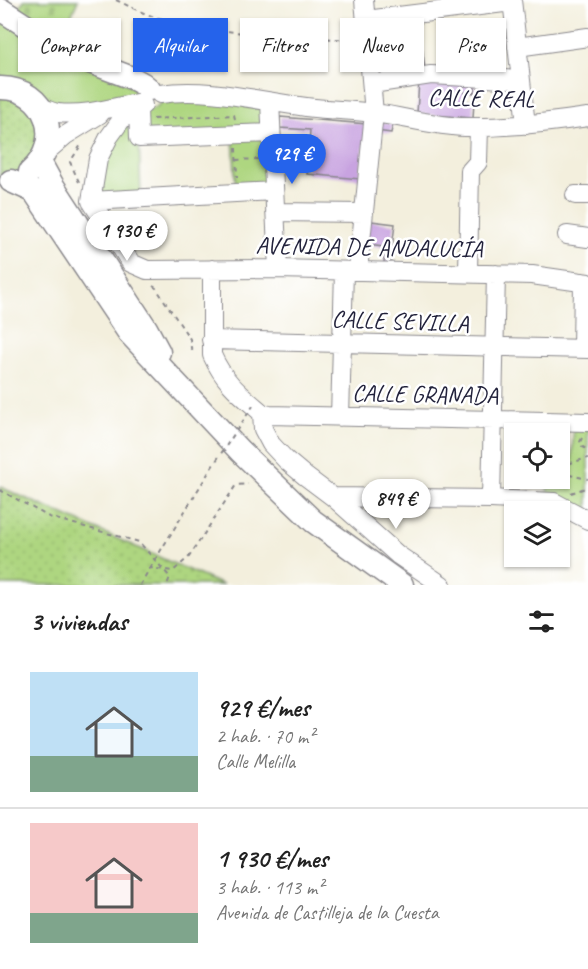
<!DOCTYPE html>
<html lang="es">
<head>
<meta charset="utf-8">
<style>
  :root { --surface:#fff; --page:#f6f6f6; --text:#222; --muted:#767676; --line:#e0e0e0; --accent:#2563eb }
  body { margin:0; font-family:Caveat,sans-serif; background:var(--page); color:var(--text); height:100vh; display:flex; flex-direction:column; font-size:22px; white-space:nowrap }
  * { box-sizing:border-box; margin:0 }
  p { font-size:20px; color:var(--muted) }
  .icon { flex:none; width:33px; height:33px; fill:none; stroke:currentColor; stroke-width:2; stroke-linecap:round; stroke-linejoin:round }
  .map { position:relative; height:585px; overflow:hidden }
  .details { display:flex; flex-direction:column; background:var(--surface); flex:1 }
  .details>* { flex:none }
  .top-card { position:absolute; left:18px; top:18px; width:552px; height:54px; display:flex; gap:12px }
  .controls { position:absolute; left:504px; top:423px; display:grid; gap:12px }
  .controls a { display:grid; place-items:center; width:66px; height:66px; border-radius:0px; background:var(--surface); box-shadow:0 2px 4px #0004; font-size:30px }
  .price { position:absolute; translate:-50% -51px; padding:0 14px; border-radius:21px; background:#fff; color:#222; font-size:20px; line-height:39px; filter:drop-shadow(0 2px 3px #0008) }
  .price::after { content:''; position:absolute; left:50%; top:36px; width:18px; height:14px; margin-left:-9px; background:inherit; clip-path:polygon(0 0,100% 0,50% 100%) }
  .price.current { background:var(--accent); color:#fff }
  ul { padding:0; list-style:none }
  li { display:flex; align-items:center; gap:18px; height:150px; padding:0 30px }
  li+li { border-top:2px solid var(--line) }
  li span { display:grid; place-items:center; flex:none; width:168px; height:120px; border-radius:0px; color:#555 }
  li>.icon { margin-inline-start:auto }
  span .icon { width:72px; height:72px; fill:#fffc; stroke-width:1 }
  li b { font-size:26px }
  h2 { display:flex; justify-content:space-between; align-items:center; height:72px; padding:0 30px; font-size:26px }
  .pill { padding:0 21px; border-radius:0px; background:var(--surface); box-shadow:0 2px 4px #0004; font-size:21px; line-height:54px }
  .pill.current { background:var(--accent); color:#fff }
  .map>svg:first-child { display:block }
  .grass { fill:url(#grass-dots); stroke:#687c5e; stroke-width:1.5 }
  .cemetery { fill:url(#cemetery-stones); stroke:#687c5e; stroke-width:1.5 }
  .park { fill:#aed680; stroke:#687c5e; stroke-width:1.5 }
  .building { fill:#c8a3e0 }
  .lines { fill:none; stroke-linecap:round; stroke-linejoin:round }
  .minor-casing { stroke:#8a888c; stroke-width:20 }
  .major-casing { stroke:#8a888c; stroke-width:25 }
  .path { stroke:#8a888c; stroke-width:2; stroke-dasharray:4.5 4.5; stroke-linecap:butt }
  .minor { stroke:#fff; stroke-width:18 }
  .major { stroke:#fff; stroke-width:22 }
  .path-bridge { stroke:#8a888c; stroke-width:2; stroke-dasharray:4.5 4.5; stroke-linecap:butt }
  .labels { text-anchor:middle; dominant-baseline:central; stroke-width:5; stroke-linejoin:round; paint-order:stroke }
  .street-label { font-size:24px; fill:#22223b; stroke:#fff }
</style>
</head>
<body>
<div class="map">
<svg width="588" height="585" viewBox="0 0 588 585">
  <defs>
    <pattern id="grass-dots" width="8" height="8" patternUnits="userSpaceOnUse" patternTransform="scale(1.5)"><rect width="8" height="8" fill="#aed680"/><path d="M2 2h.1M6 6h.1" fill="none" stroke="#95b770" stroke-width="1.8" stroke-linecap="round"/></pattern>
    <pattern id="cemetery-stones" width="16" height="16" patternUnits="userSpaceOnUse" patternTransform="scale(1.5)"><rect width="16" height="16" fill="#aed680"/><path d="M2 7V4a2 2 0 0 1 4 0v3zM10 15v-3a2 2 0 0 1 4 0v3z" fill="#95b770"/></pattern>
  </defs>
  <rect width="100%" height="100%" fill="#fff"/>
  <filter id="ink" filterUnits="userSpaceOnUse"><feTurbulence type="fractalNoise" baseFrequency=".0167" numOctaves="2"/><feDisplacementMap in="SourceGraphic" scale="12" xChannelSelector="R" yChannelSelector="G"/><feConvolveMatrix kernelMatrix="1 2 1 2 8 2 1 2 1" color-interpolation-filters="sRGB"/></filter>
  <filter id="wash" filterUnits="userSpaceOnUse"><feTurbulence type="fractalNoise" baseFrequency=".008" numOctaves="4" result="noise"/><feDisplacementMap in="SourceGraphic" scale="24" xChannelSelector="R" yChannelSelector="G"/><feGaussianBlur stdDeviation="1.35" result="paint"/><feColorMatrix in="noise" values="0 0 0 0 0 0 0 0 0 0 0 0 0 0 0 0 0 1.4 0 .05"/><feComposite in="paint" operator="in"/></filter>
  <g filter="url(#wash)">
    <rect width="100%" height="100%" fill="#f3efdd"/>
    <path class="grass" d="M0,94L29,104L43,140L21,172L9,176H0Z
      M0,487L211,580L223,585H0Z"/>
    <path class="cemetery" d="M24,0H78L62,37L19,8Z"/>
    <path class="park" d="M7,14L143,93L76,113L0,88V30Z
      M161,101L270,102L274,191L236,193L233,135L139,139L141,198L91,201L109,137L148,109C155,109 159,107 161,101Z
      M574,421L588,422V520L547,501L548,479L560,478V459H572Z"/>
    <g id="blocks">
      <path class="building" d="M419,23L425,69L393,73L388,27Z
        M419,80L475,84V93L465,92L464,101L474,102L473,118L417,114Z
        M280,117L367,124L360,179L307,174L310,130L280,128Z
        M377,122L393,124L391,133L376,131Z
        M363,220L395,224L392,248H389L392,272H385L383,247L361,244Z"/>
    </g>
  </g>
  <g filter="url(#ink)">
    <use href="#blocks" fill-opacity="0" stroke="#8a888c" stroke-width="1.5"/>
    <g class="lines">
      <defs>
        <path id="minor" d="M512,0L526,125
          M366,20L512,2
          M517,47L588,37
          M372,84L431,75L521,80
          M160,94C208,87 258,101 306,107C328,110 352,110 374,113C405,117 434,126 465,127C506,128 547,123 588,117
          M270,102L278,269
          M143,105L122,119L109,137L98,159L91,201L131,263L147,270L278,269L532,275L588,283
          M40,107C46,109 52,112 58,113C86,116 114,107 141,102
          M138,108L139,138L271,133
          M45,153L66,135L100,114
          M575,195H588
          M91,201L274,191
          M275,212L364,213
          M567,235L588,238
          M212,269V355C224,382 240,394 262,413
          M358,271L374,113L364,0
          M468,273L470,171L478,162L479,127
          M211,340L588,349
          M582,349L583,282
          M262,413L269,415L588,422
          M262,413L263,429L271,444L286,460L305,476L333,497L398,555L442,585
          M340,417L344,271
          M333,497L491,499L554,502L588,520
          M491,499L496,274"/>
        <path id="major" d="M0,9L69,54L132,78L143,84L149,89
          M0,88C47,87 65,142 30,172
          M40,162L52,184L146,328L159,352
          M11,181L31,190L35,193L129,333L240,451L313,521L402,585"/>
      </defs>
      <use href="#minor" class="minor-casing"/>
      <use href="#major" class="major-casing"/>
      <path class="path" d="M116,0C129,6 142,13 155,17C219,35 286,36 353,40
        M153,119L234,115L235,119
        M236,148L237,178
        M236,160L258,159
        M79,182L70,162L81,145
        M153,286L156,288L190,339L191,348L196,353
        M582,438L580,442L581,446L588,450
        M560,466L588,458
        M560,473L588,479
        M0,490L49,517L139,542L170,577L167,585
        M571,493L588,487
        M140,585L150,568L173,571L189,557L236,485L248,484"/>
      <use href="#minor" class="minor"/>
      <use href="#major" class="major"/>
      <path class="path-bridge" d="M150,568L212,467L253,406"/>
    </g>
  </g>
  <g class="labels">
    <g class="street-label">
      <text transform="translate(481 98) rotate(1)">CALLE REAL</text>
      <text transform="translate(369 247) rotate(1)">AVENIDA DE ANDALUCÍA</text>
      <text transform="translate(400 321) rotate(2)">CALLE SEVILLA</text>
      <text transform="translate(425 394) rotate(1)">CALLE GRANADA</text>
    </g>
  </g>
</svg>
<div class="controls">
<a><svg class="icon" aria-label="locate" viewBox="0 0 24 24"><circle cx="12" cy="12" r="6"/><path d="M12 2v4M12 18v4M2 12h4M18 12h4"/></svg></a>
<a><svg class="icon" aria-label="layers" viewBox="0 0 24 24"><path d="M12 4l9 5-9 5-9-5zM3 14l9 5 9-5"/></svg></a>
</div>
<b class="price current" style="left:292px;top:185px">929 €</b>
<b class="price" style="left:127px;top:262px">1 930 €</b>
<b class="price" style="left:396px;top:530px">849 €</b>
<div class="top-card">
<a class="pill">Comprar</a>
<a class="pill current">Alquilar</a>
<a class="pill">Filtros</a>
<a class="pill">Nuevo</a>
<a class="pill">Piso</a>
</div>
</div>
<section class="details">
<h2>3 viviendas<svg class="icon" aria-label="filters" viewBox="0 0 24 24"><path d="M4 7h16M4 17h16"/><circle cx="9" cy="7" r="2"/><circle cx="15" cy="17" r="2"/></svg></h2>
<ul>
<li><span style="background:linear-gradient(#bfe0f5 70%,#7fa58c 0)"><svg class="icon" aria-label="home" viewBox="0 0 24 24"><path d="M3 11l9-7 9 7M6 9v11h12V9"/></svg></span><div><b>929 €/mes</b><p>2 hab. · 70 m²</p><p>Calle Melilla</p></div></li>
<li><span style="background:linear-gradient(#f6c9c9 75%,#7fa58c 0)"><svg class="icon" aria-label="home" viewBox="0 0 24 24"><path d="M3 11l9-7 9 7M6 9v11h12V9"/></svg></span><div><b>1 930 €/mes</b><p>3 hab. · 113 m²</p><p>Avenida de Castilleja de la Cuesta</p></div></li>
</ul>
</section>
</body>
</html>
